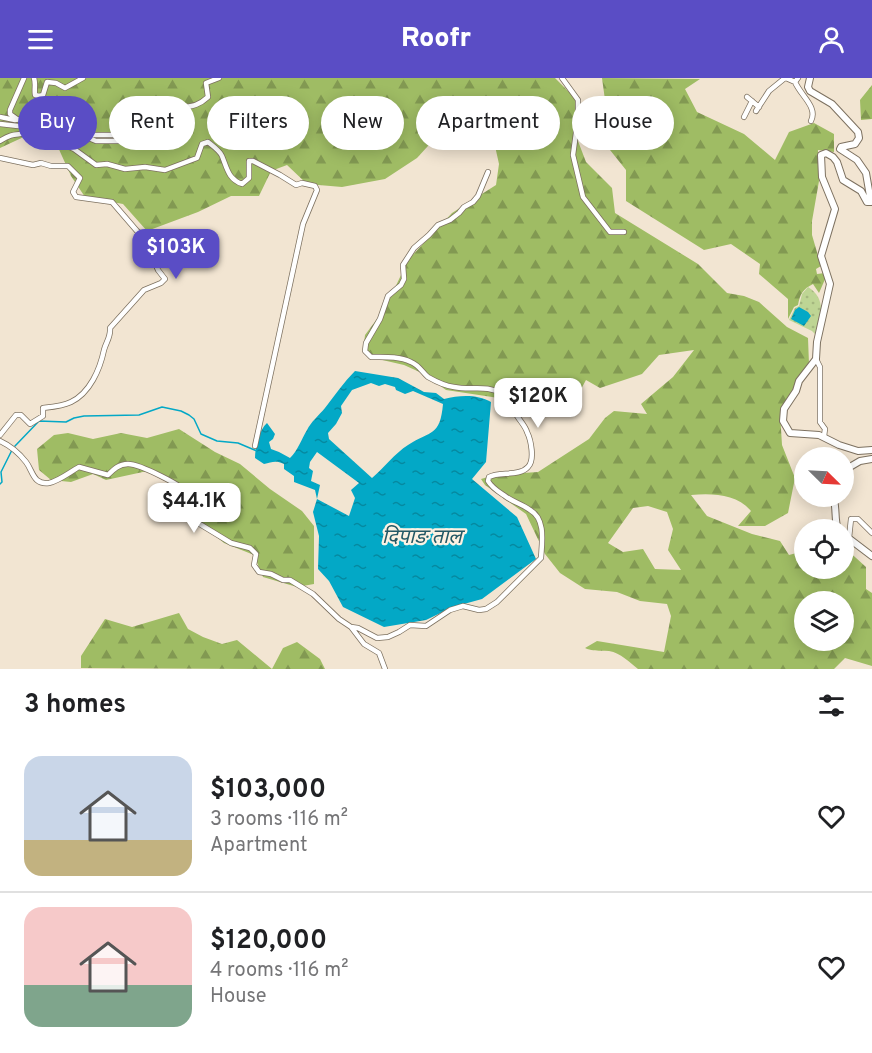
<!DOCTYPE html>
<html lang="en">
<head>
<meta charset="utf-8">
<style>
  :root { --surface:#fff; --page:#f6f6f6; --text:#202124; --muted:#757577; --line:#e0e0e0; --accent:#5a4dc5 }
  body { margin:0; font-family:Overpass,"Noto Sans Devanagari",sans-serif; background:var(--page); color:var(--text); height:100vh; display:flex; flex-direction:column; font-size:22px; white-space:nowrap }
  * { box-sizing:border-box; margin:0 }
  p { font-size:20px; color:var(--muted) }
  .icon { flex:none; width:33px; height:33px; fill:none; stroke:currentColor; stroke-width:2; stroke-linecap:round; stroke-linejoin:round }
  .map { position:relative; height:591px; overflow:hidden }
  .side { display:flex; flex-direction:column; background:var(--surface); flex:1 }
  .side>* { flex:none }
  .top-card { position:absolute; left:18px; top:18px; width:837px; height:54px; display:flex; gap:12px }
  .needle { width:39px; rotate:114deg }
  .buttons { position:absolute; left:794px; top:369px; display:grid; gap:12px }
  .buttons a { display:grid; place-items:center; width:60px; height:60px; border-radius:50%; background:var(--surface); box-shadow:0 3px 15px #0003; font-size:30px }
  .price { position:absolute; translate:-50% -51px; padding:0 14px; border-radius:12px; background:#fff; color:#222; font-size:20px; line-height:39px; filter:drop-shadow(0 2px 3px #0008) }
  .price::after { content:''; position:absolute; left:50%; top:36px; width:18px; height:14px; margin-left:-9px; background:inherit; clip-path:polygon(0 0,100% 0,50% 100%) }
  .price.selected { background:var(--accent); color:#fff }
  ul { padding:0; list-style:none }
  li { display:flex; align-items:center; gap:18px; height:150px; padding:0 24px }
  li+li { border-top:2px solid var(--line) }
  li span { display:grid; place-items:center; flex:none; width:168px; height:120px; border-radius:18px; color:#555 }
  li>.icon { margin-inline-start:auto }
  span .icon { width:72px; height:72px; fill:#fffc; stroke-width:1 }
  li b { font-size:26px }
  h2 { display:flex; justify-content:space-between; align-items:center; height:72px; padding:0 24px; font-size:26px }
  .chip { padding:0 21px; border-radius:27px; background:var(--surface); box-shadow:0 3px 15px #0003; font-size:21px; line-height:54px }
  .chip.selected { background:var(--accent); color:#fff }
  header { display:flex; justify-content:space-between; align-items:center; height:78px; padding:0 24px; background:var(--accent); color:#fff; font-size:27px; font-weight:800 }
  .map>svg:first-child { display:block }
  .forest { fill:url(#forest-firs); fill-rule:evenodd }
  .park { fill:url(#park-dots) }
  .water { fill:url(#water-ripples); fill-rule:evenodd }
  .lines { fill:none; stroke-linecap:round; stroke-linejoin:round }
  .stream { stroke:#03a8c6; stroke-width:1.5 }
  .street-casing { stroke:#7d7160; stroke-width:6 }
  .secondary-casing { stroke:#7d7160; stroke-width:8 }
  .street { stroke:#fff; stroke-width:4.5 }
  .secondary { stroke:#fff; stroke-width:6 }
  .labels { text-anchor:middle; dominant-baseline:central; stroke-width:4.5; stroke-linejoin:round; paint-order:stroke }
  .water-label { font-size:20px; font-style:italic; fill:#245966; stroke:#fdf2e3 }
</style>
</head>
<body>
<header><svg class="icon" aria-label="menu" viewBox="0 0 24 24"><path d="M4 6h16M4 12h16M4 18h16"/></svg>Roofr<svg class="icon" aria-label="person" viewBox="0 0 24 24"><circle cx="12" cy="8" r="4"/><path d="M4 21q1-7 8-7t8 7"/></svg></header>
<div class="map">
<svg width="872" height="591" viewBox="0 0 872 591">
  <defs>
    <pattern id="forest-firs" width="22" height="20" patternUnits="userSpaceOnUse" patternTransform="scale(1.5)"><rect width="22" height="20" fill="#9fbc64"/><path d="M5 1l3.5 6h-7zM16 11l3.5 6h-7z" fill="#829952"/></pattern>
    <pattern id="park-dots" width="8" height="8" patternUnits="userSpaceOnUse" patternTransform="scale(1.5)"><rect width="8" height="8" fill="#bed594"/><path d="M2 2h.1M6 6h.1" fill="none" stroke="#a4b77f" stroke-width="1.8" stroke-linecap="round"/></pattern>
    <pattern id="water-ripples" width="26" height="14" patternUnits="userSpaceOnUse" patternTransform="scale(1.5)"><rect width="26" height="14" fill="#03a8c6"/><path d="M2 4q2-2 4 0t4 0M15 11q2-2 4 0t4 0" fill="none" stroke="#0589a0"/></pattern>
  </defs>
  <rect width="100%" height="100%" fill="#f2e5d2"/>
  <path class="forest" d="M0,0H555L581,26L582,43L578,63L586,84L612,110L615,135L698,186L727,215L744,218L759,224L787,249L808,260L809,286L780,335L782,367L795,400L788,435L765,448H738L751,433C737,416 712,415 691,417L707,438L752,456L780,463L789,477L804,473V490H843L845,470L866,489V511L872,515V588L845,580L834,591H638C629,584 621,575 609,573C600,572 594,574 585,570L597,563L664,574L671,538L667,526L640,523L617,514L585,511L560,495L545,476L526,436L485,407L481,401L495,397L538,394L589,361L605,340L614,333L647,336L641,326L673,299L694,272L659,277L642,296L600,310L586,302L580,313L567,315L553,312L539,321L532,335L521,337L518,328L511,322L446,312L424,296L404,287L378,281L363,273L365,257L386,229L408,182L452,135L496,107L499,86L495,68L453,71L438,57L417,80L385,101L342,109L307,106L287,87L271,93L259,118H231L198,134L147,153L123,126L85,119L71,98L57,67L28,57L0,70ZM648,428L667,434L673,451L668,472L681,492L655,491L643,471L623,474L608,465L633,430ZM804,524H843V562H804Z
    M602,0L700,1L685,11L697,34L744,56L775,82L789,54L814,45L834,56V74L818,72L819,103L812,143V157L821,188L816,191L817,196L825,195L826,199L819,215L813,206C803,211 800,216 798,227L794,229L788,241V221L759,196L760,186L731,166L704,172L626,123V92L606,67L608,44Z
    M872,7V41L861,42L860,22Z
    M179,351L215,374L240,386L270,411L302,433L314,448V506L297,509L263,499L254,477L224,465L201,446L194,418L152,392L106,402L93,396L71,404L51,402L39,392L37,371L54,357L68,355L93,361L121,355L147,360Z
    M179,535L188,551L203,559L222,566L237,562L272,591L81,590V578L105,541L132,549Z
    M297,564L320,581L325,591H272L283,570Z"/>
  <path class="park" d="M808,209C827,221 821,239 817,258L812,253L789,242L795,230L799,228L802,216Z"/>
  <path class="water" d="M799,229L808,234L811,238L804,248L791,241L795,232Z
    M355,293L398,300L424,314L436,315L444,321C460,317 477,316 491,324L486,384L472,401L517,439L536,481L482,521L453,529L426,542L384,549L343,529L329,503L318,491L319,458L313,434L317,421L315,412L294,404V398L284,391V386C276,382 272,384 264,386L255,380C255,369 259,352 267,345L275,356L273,361L269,364L271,371L279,374L290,380C298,372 301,362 307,352C311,344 319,337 325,330C335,317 344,304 355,293ZM371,305L379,308L385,306L395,309L396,312L405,316L413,313L443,326C440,359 431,352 408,367C395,375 384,390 372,400L329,361L328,355L336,346L342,335L341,328L352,312ZM317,374L359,405L351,412L355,420L349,438L317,421L320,407L311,403L313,393L309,390L310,384Z"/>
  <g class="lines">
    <path class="stream" d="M15,368L39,343L66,344L74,340L84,338L139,337L162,329L181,333L189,337L194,341L201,356L217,363L238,365L257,373
      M0,406L2,404L1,394L12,372"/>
    <defs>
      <path id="street" d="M34,0C36,6 34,11 35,17L39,18L43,17L47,4L56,5L65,10L83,0
        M562,0L578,22V40L573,77L583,119L610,154H624
        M786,0L795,4L798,0
        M795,4C801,18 818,29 811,43
        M747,19L759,29
        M756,33L769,13L785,0
        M0,39L15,42L34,39L58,44L74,54L96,63H165L177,61L182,58
        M744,39L752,23
        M17,41L10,36V32L24,0
        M0,46L27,49L33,53L74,71L96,87L107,86L125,91L145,89L165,92L197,80L202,66L208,64C213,68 220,73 222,78C227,90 228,101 242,106L249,100V83H253L280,97L296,107L302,105L315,108L317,112L303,146L255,368
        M86,57H116L135,52L149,51C156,44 163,36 172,32C187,27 195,31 208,19L206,5L219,0
        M0,63C15,53 18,59 33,53
        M0,80L33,87L41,85L51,88H68L80,100L73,114L76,119L112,124L137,153L144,158L158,192L165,201L161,205L144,212L110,250C111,259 106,264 104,272C100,291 90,315 71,324C63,328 52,329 43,330V338L30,346L21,337H16L0,357
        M816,281L820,289V344L825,351L824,358
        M0,363C11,368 19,375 26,384C33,393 33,407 49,405C59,403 70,394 79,389L108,397C114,391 119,386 128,386C140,386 184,408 191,418C196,424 195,437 198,445L231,465L250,470L256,476L254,487L259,494L271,496L283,502H290L313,516L339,541L351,549L364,566L379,575L385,591
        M849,460L851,441H858L872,455
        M351,549L358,550L377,560L388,559L399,554L410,547L426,548L450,532L463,528L479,532L486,531L497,524L541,480C542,464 546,441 530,432C522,426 513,424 505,418C499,414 492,410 488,403L489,399C499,393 519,399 528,389C535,382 531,362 527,354C525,347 518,341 515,334C511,327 511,320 503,316C485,306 472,313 454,309C446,308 435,303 428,299C422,294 419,287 411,284C399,278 384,279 371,279L365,273L366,265L380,241L388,218L401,207L404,201L403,187L414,170L429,157L438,147L450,142L459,135L464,129L473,124L478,118L488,94"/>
      <path id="secondary" d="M810,0L808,9L810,13L832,26L858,54L859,60L855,66L841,69L840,71L857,82L866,95L871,124H867L861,113L843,102L837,84L833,79L826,75L821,77L822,99L835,131L821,178L830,206L817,264L816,281L799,303L796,313L784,331L783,343L790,355L819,357L839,367L858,373L872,372
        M843,393L860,383L872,381
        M833,418C837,429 834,441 838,452
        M843,456L872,478"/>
    </defs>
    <use href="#street" class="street-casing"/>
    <use href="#secondary" class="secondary-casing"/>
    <use href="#street" class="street"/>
    <use href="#secondary" class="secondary"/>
  </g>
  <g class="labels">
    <g class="water-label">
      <text x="422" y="460">दिपाङ ताल</text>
    </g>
  </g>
</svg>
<div class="buttons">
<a><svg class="needle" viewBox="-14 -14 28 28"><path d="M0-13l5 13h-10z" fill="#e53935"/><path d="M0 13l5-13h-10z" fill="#757577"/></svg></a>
<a><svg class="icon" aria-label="locate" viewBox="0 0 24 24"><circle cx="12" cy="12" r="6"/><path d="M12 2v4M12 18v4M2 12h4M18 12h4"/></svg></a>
<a><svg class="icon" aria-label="layers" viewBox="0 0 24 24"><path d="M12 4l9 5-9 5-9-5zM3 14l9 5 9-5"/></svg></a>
</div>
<b class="price selected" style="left:176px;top:202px">$103K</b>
<b class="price" style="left:538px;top:351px">$120K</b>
<b class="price" style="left:194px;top:456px">$44.1K</b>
<div class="top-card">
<a class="chip selected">Buy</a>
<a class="chip">Rent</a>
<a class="chip">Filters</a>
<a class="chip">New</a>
<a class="chip">Apartment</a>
<a class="chip">House</a>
</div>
</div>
<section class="side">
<h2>3 homes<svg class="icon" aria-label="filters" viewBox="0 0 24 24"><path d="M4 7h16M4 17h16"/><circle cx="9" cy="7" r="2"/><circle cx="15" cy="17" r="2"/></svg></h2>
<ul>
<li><span style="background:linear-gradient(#c9d6e8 70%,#c2b280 0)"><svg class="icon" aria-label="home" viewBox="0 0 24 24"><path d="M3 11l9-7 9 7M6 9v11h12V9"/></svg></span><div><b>$103,000</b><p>3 rooms · 116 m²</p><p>Apartment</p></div><svg class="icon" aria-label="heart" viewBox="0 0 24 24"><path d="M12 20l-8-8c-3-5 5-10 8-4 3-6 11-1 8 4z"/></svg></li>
<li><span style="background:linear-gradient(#f6c9c9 65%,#7fa58c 0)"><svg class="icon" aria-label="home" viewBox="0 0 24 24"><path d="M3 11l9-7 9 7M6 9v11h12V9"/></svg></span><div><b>$120,000</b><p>4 rooms · 116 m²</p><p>House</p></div><svg class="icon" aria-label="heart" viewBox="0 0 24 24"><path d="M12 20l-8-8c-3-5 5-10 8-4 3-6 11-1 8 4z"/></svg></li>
</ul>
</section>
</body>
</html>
